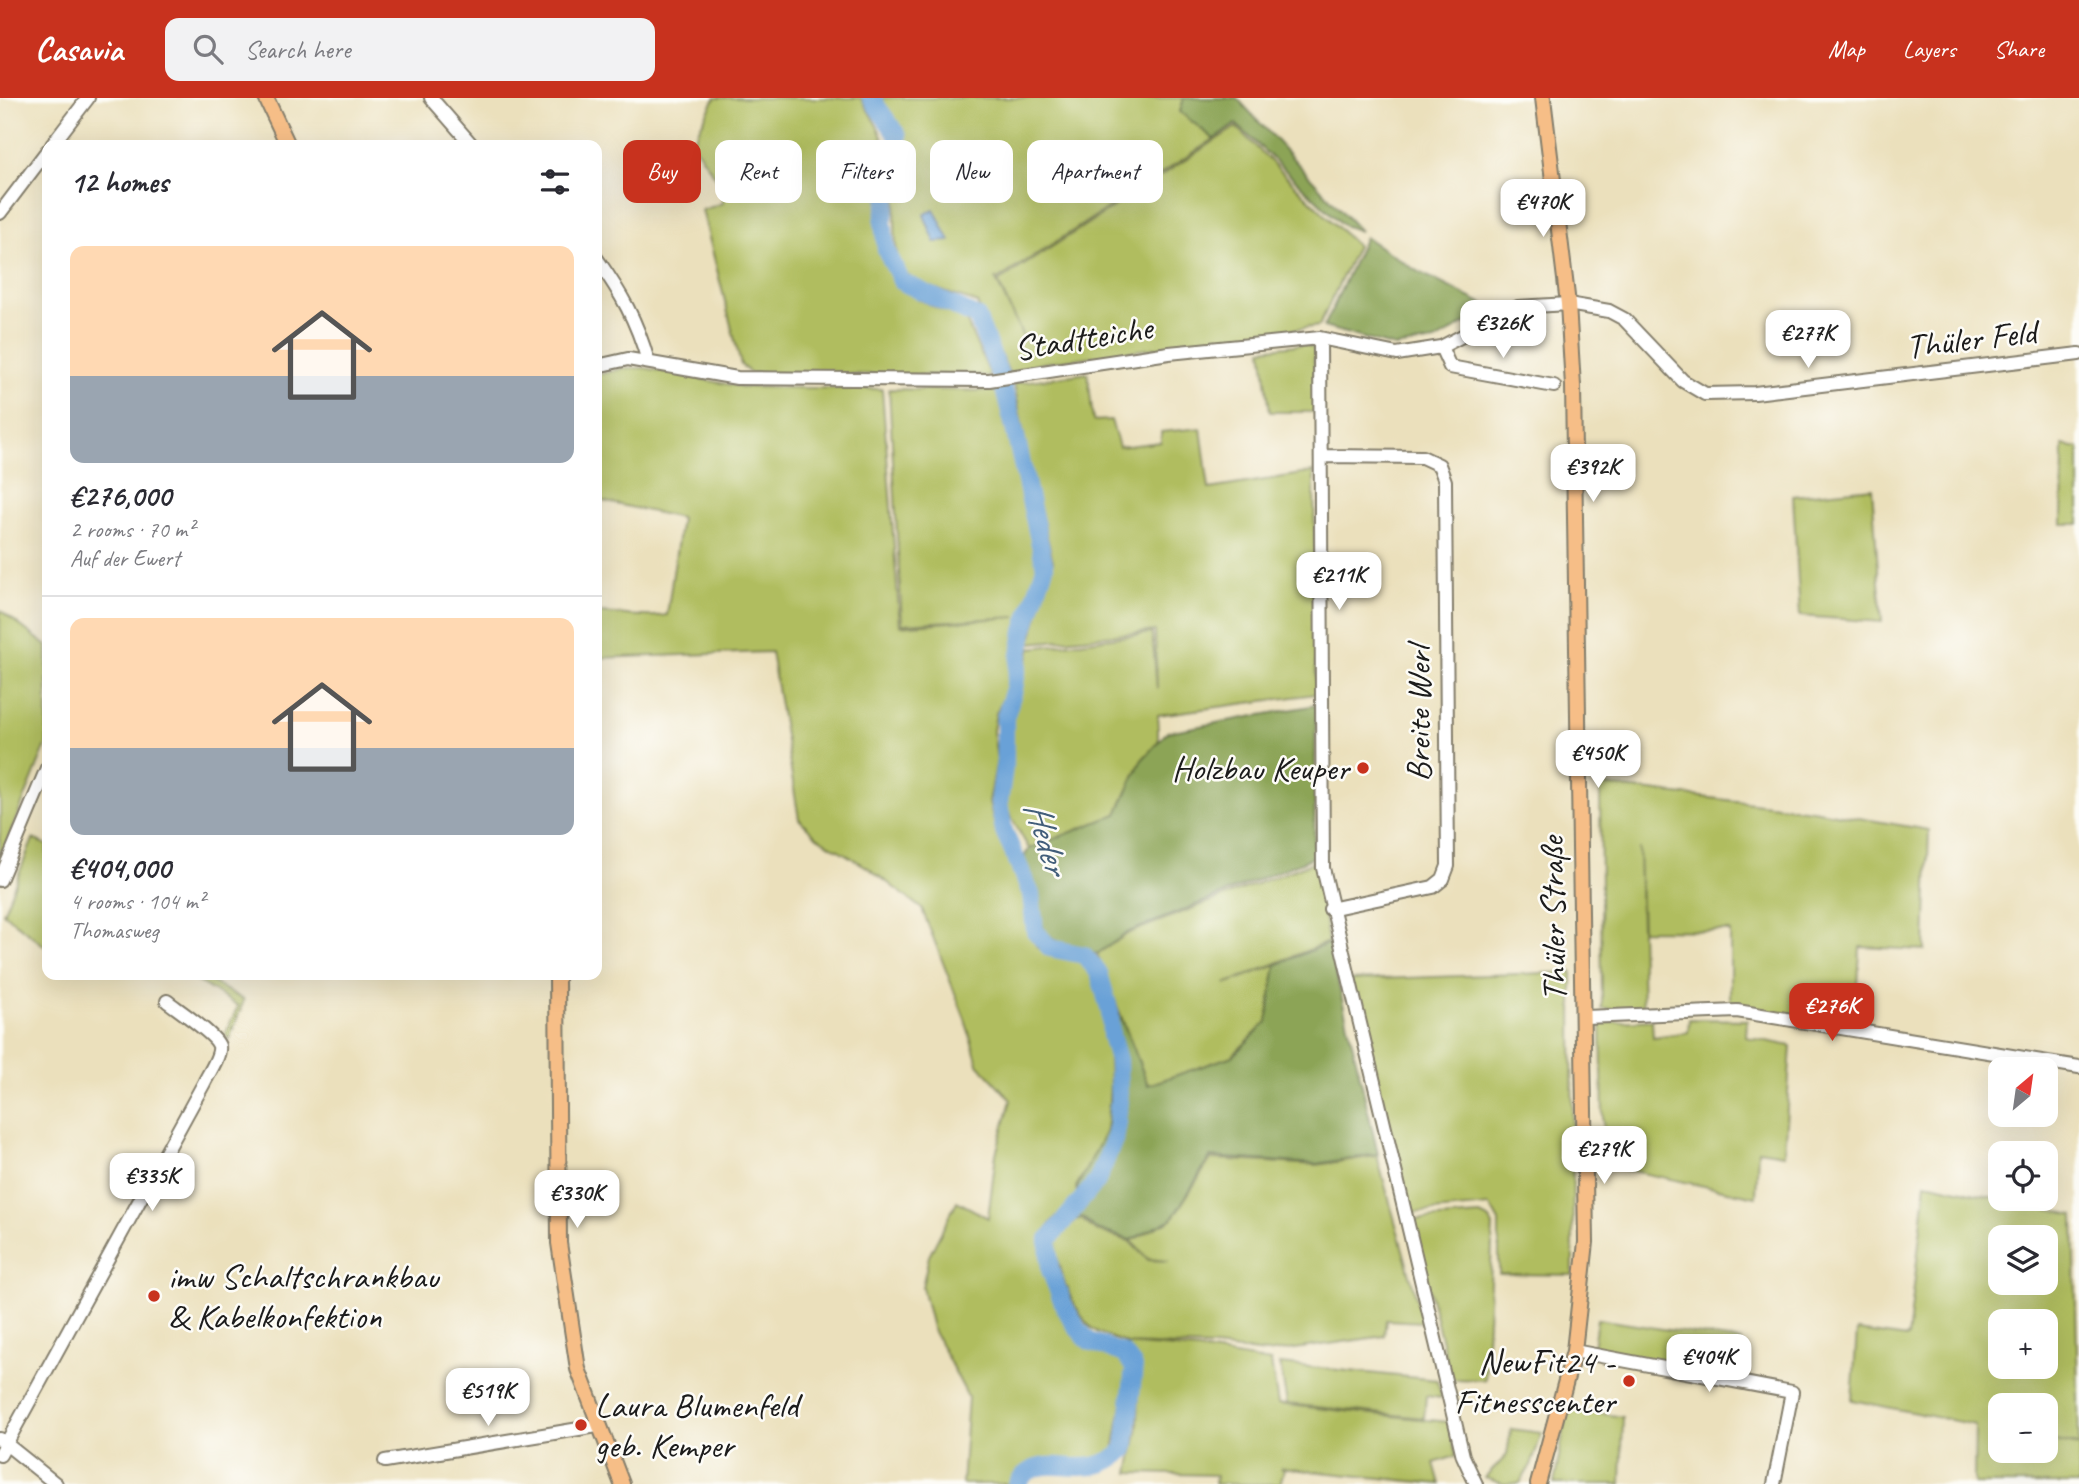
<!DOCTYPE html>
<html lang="en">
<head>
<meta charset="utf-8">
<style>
  :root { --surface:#fff; --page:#f2f2f3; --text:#2b2b33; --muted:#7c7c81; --line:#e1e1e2; --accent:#c8321e }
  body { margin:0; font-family:Caveat,sans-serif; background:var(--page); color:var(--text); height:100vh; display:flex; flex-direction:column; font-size:26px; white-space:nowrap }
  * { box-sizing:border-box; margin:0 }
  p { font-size:23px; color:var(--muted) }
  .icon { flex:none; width:38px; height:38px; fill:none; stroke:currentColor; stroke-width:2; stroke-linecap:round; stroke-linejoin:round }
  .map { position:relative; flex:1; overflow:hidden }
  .drawer { position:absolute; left:42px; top:42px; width:560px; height:840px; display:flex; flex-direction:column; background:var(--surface); border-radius:14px; box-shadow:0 7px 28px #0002 }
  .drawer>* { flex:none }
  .guide { position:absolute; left:623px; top:42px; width:665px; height:63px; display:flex; gap:14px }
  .needle { width:46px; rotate:29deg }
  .buttons { position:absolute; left:1988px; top:959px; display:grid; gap:14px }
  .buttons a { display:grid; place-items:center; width:70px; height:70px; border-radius:14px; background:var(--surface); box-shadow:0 7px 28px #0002; font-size:35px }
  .price { position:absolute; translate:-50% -60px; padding:0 16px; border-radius:14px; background:#fff; color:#222; font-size:23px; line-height:46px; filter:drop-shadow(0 2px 4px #0008) }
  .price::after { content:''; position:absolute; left:50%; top:42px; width:21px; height:16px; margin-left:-10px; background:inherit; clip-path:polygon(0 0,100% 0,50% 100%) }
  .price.on { background:var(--accent); color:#fff }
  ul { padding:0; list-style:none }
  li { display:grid; align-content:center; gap:14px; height:371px; padding:0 28px }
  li+li { border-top:2px solid var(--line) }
  li span { display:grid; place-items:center; height:217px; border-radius:14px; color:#555 }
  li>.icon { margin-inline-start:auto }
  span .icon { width:126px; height:126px; fill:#fffc; stroke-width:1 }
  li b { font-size:30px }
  h2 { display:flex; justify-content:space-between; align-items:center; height:84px; padding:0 28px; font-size:30px }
  .chip { padding:0 24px; border-radius:14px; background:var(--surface); box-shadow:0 7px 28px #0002; font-size:24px; line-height:63px }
  .chip.on { background:var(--accent); color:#fff }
  header { display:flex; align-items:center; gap:42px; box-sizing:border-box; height:98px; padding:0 35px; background:var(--accent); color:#fff }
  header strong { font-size:33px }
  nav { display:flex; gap:38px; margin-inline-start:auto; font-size:24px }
  .search { width:490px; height:63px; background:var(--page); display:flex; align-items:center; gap:18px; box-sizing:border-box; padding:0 24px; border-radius:14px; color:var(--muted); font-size:26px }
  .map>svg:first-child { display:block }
  .green { fill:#b0bd5f; stroke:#666c3e; stroke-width:2; fill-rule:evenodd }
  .forest { fill:#8ca456; stroke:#546039; stroke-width:2 }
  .water { fill:#69a1d7; stroke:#425e7a; stroke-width:2 }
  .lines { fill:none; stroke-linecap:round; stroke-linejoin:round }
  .river { stroke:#69a1d7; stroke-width:18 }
  .minor-casing { stroke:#847e6c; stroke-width:16 }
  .major-casing { stroke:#847e6c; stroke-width:18 }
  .minor { stroke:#fff; stroke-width:12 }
  .major { stroke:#f6be87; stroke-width:14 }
  .poi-dot { fill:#c8321e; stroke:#fdfcf7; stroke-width:2.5 }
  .labels { text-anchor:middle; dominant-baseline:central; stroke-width:5; stroke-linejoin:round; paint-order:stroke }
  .street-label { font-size:35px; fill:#1c1c1c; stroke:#fdfcf7 }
  .poi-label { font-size:35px; fill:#1c1c1c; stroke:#fdfcf7; text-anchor:end }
  .water-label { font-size:37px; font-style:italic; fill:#425e7a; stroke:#fdfcf7 }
</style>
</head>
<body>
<header>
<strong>Casavia</strong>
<div class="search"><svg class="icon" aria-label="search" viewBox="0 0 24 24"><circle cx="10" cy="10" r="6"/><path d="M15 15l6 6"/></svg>Search here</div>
<nav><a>Map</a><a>Layers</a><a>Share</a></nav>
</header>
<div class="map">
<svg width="2079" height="1386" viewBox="0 0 2079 1386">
  <rect width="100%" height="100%" fill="#fdfcf7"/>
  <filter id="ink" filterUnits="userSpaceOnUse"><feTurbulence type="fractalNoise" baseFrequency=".0143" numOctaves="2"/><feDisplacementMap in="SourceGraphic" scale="14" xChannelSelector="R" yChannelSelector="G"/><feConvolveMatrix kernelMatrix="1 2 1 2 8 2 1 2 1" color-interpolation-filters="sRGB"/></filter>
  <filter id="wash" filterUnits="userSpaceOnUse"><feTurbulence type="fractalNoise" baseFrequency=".00686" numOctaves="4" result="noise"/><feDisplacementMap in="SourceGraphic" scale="28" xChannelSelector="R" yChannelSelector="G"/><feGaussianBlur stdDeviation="1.57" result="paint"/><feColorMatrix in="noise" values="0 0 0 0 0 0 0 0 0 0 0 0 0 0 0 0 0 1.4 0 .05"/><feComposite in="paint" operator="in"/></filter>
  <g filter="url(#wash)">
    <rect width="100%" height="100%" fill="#ebe0bc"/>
    <path class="green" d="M715,0H861C867,12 881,30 883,43C885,58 880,78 879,92C874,169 890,197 965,220L991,278L750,275L741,267L702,112L723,105L719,84L692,45Z
      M881,0H1184L1180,14L1214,41L997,182L995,180L1025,243L998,184L1236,29L1357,148L1319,228L1036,266L1010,277L977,205C959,198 914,187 902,172C893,159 893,94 901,80C905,75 913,70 917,65Z
      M1305,246L1314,250V314H1270L1262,251Z
      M624,270H645L742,289L882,291L900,528L1016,519L902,526L889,291L997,293L1040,469L1033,497L1019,528L1008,590L996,615L993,633L997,662L989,704L998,739L1025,797L1030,838L1038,850C1050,854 1068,855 1079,862C1111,879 1114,999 1106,1032C1101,1051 1085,1071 1076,1089L1078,1100C1067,1110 1046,1124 1043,1140C1037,1169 1064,1232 1087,1248C1102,1258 1118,1255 1128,1270L1113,1359L1097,1366L1026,1368L1009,1386H962L968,1299L932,1230L922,1189L929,1158L957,1103L988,1120L996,1056L1011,1002L978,966L965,921L922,811L870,771L817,739L799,721L771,554L597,560V515C621,515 644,521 667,517L681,420L597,402V277Z
      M1088,275L1093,323L1111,322L1119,349L1161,344V334L1201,330L1209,391L1314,374L1316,596L1158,617V644L1141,663L1117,716L1029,751L1005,708L1010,666V624L1031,550L1152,535L1157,591L1155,533L1030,545L1053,463L1031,374L1014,285Z
      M2063,347L2079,350V426H2062Z
      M1872,390L1882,524L1800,518L1793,398Z
      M0,512L47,548V645L0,761Z
      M1600,687L1812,712L1929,732L1925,852L1860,849L1856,928L1730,907V833L1642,832L1639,750L1643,911H1602Z
      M33,741L47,747V850L3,815Z
      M1316,763L1328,844L1225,886L1276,867L1267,924L1232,958L1148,987L1097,856L1129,835Z
      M1572,874L1573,1177L1499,1176V1124L1490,1108L1410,1115L1351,882Z
      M187,877H199L244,902L229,942L225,936L238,908Z
      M1689,921L1747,922L1746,939L1791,948L1784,1056L1758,1052L1756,1099L1604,1067L1601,925L1652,922L1653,939L1688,934Z
      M1377,1058L1423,1224L1386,1222L1384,1238L1267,1255L1213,1249L1125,1246L1199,1252L1271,1264L1278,1306L1448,1324L1456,1358L1434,1365L1440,1386L1280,1370L1284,1372L1280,1386H1215L1216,1377L1129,1375L1138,1329L1139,1265L1125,1246V1245C1116,1241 1103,1238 1094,1232C1077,1221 1051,1162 1057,1142C1060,1131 1071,1125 1081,1121L1096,1133L1129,1143L1148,1162L1169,1163L1148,1161L1131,1143L1172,1121L1211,1061L1317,1067Z
      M1926,1085L2074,1117L2079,1347L2050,1342L2079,1348V1386H1974L1975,1327L1852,1302L1857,1233L1908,1240ZM2000,1139H2046V1185H2000ZM2000,1223H2046V1269H2000ZM2000,1307H2046V1353H2000Z
      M1480,1117L1490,1122L1493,1128L1485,1282L1451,1281L1412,1122Z
      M1597,1221L1741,1243L1737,1280L1597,1253L1593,1249Z
      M1280,1266L1437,1282L1442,1300L1426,1298L1424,1320L1287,1306Z
      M1568,1310L1623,1319L1621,1386H1554Z
      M1511,1331L1542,1335L1531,1367L1520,1385L1504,1386L1485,1380L1507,1357Z"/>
    <path class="forest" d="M1184,0H1237L1360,133L1343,127L1236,26L1214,41L1180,14Z
      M1365,139L1417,173L1491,210L1435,243L1395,249L1324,229Z
      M1316,607L1314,759L1129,834L1097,856L1059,845L1044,833L1024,759L1029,751L1117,716L1141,663L1167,634Z
      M1329,845L1378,1056L1316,1066L1210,1059L1172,1121L1131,1142L1096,1131L1082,1119L1060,1133L1053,1126L1079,1100L1077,1089L1106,1033L1118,913L1148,987L1233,958L1267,924L1276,867Z"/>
    <path class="water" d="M934,111L950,143L935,144L924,117Z"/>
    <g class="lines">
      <path class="river" d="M871,0L898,38L883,124L886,152L902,184L977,219L1000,277L1013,325L1045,469L1024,533L1014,591L1005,620V663L999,705L1004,733L1031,796L1035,833L1050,850L1084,857L1099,875L1110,914L1111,937L1118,962L1119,1002L1116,1037L1097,1083L1048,1142L1050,1172L1065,1210L1077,1230L1089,1243L1124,1256L1134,1269L1125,1351C1088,1386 1056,1356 1028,1374C1024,1376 1020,1383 1017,1386"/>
    </g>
  </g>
  <g filter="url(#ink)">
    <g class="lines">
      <defs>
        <path id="minor" d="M431,0L472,47
          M52,47L88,0
          M0,115L47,53
          M597,161C622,197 636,221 648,263
          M1320,240L1323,770L1463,1358L1476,1386
          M1441,249L1450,269L1554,288
          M597,268L628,261L737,280L989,282L1169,255L1320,240L1397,256L1441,249L1518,209L1568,206L1609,213L1624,221L1683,283L1705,296L1755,295L2079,256
          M1323,358L1422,359L1439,367L1445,383L1448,768L1443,781L1433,789L1330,811
          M0,782L47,670
          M1585,919L1737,913L2079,969
          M1574,1253L1792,1294L1774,1386
          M0,1341L56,1386
          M0,1357L204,985C208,976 221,958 219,948C216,937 177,911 167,903
          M385,1363L597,1328"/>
        <path id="major" d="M266,0L288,47
          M557,877L559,1145L578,1271L622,1386
          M1538,1386L1574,1253L1586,1144L1573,288L1568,206L1543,0"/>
      </defs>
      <use href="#minor" class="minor-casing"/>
      <use href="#major" class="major-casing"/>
      <use href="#minor" class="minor"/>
      <use href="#major" class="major"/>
    </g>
  </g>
  <g class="poi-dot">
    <circle cx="1363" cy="670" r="7"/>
    <circle cx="154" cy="1198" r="7"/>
    <circle cx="1629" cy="1283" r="7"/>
    <circle cx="581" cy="1327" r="7"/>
  </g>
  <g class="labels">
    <g class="street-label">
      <text transform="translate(1083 240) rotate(-9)">Stadtteiche</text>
      <text transform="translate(1971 241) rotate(-7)">Thüler Feld</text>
      <text transform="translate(1418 616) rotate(-90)">Breite Werl</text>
      <text transform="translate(1553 821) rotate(-91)">Thüler Straße</text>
    </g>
    <g class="poi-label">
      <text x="1349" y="670">Holzbau Keuper</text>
      <text x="168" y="1178" text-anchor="start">imw Schaltschrankbau<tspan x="168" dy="40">&amp; Kabelkonfektion</tspan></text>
      <text x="1615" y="1263">NewFit24 -<tspan x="1615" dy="40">Fitnesscenter</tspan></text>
      <text x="595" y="1307" text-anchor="start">Laura Blumenfeld<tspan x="595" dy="40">geb. Kemper</tspan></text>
    </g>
    <g class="water-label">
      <text transform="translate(1047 739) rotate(73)">Heder</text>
    </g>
  </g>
</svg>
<div class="buttons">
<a><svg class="needle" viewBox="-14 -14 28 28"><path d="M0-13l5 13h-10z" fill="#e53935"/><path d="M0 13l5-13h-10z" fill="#7c7c81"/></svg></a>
<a><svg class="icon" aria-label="locate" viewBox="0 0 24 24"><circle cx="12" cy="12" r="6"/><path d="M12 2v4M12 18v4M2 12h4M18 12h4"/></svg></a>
<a><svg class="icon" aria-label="layers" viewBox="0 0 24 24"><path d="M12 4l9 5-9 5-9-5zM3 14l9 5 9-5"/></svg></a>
<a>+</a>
<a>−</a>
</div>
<b class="price" style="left:1543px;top:141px">€470K</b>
<b class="price" style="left:1503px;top:262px">€326K</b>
<b class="price" style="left:1808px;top:272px">€277K</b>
<b class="price" style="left:1593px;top:406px">€392K</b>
<b class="price" style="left:1339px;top:514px">€211K</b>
<b class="price" style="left:1598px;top:692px">€450K</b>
<b class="price on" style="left:1832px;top:945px">€276K</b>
<b class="price" style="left:1604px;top:1088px">€279K</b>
<b class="price" style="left:152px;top:1115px">€335K</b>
<b class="price" style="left:577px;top:1132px">€330K</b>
<b class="price" style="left:1709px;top:1296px">€404K</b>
<b class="price" style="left:488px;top:1330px">€519K</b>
<div class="guide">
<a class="chip on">Buy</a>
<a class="chip">Rent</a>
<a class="chip">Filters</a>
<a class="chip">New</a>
<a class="chip">Apartment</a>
</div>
<section class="drawer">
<h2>12 homes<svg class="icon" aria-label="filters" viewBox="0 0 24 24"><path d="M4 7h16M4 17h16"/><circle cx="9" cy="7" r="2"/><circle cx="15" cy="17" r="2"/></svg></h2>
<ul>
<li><span style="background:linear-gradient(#ffd9b3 60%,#9aa5b1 0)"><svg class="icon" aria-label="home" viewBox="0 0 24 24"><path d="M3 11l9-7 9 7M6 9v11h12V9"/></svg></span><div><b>€276,000</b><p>2 rooms · 70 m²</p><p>Auf der Ewert</p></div></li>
<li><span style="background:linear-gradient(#ffd9b3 60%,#9aa5b1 0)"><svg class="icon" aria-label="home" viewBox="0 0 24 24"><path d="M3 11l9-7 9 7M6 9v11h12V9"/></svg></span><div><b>€404,000</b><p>4 rooms · 104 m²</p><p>Thomasweg</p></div></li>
</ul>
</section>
</div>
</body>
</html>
